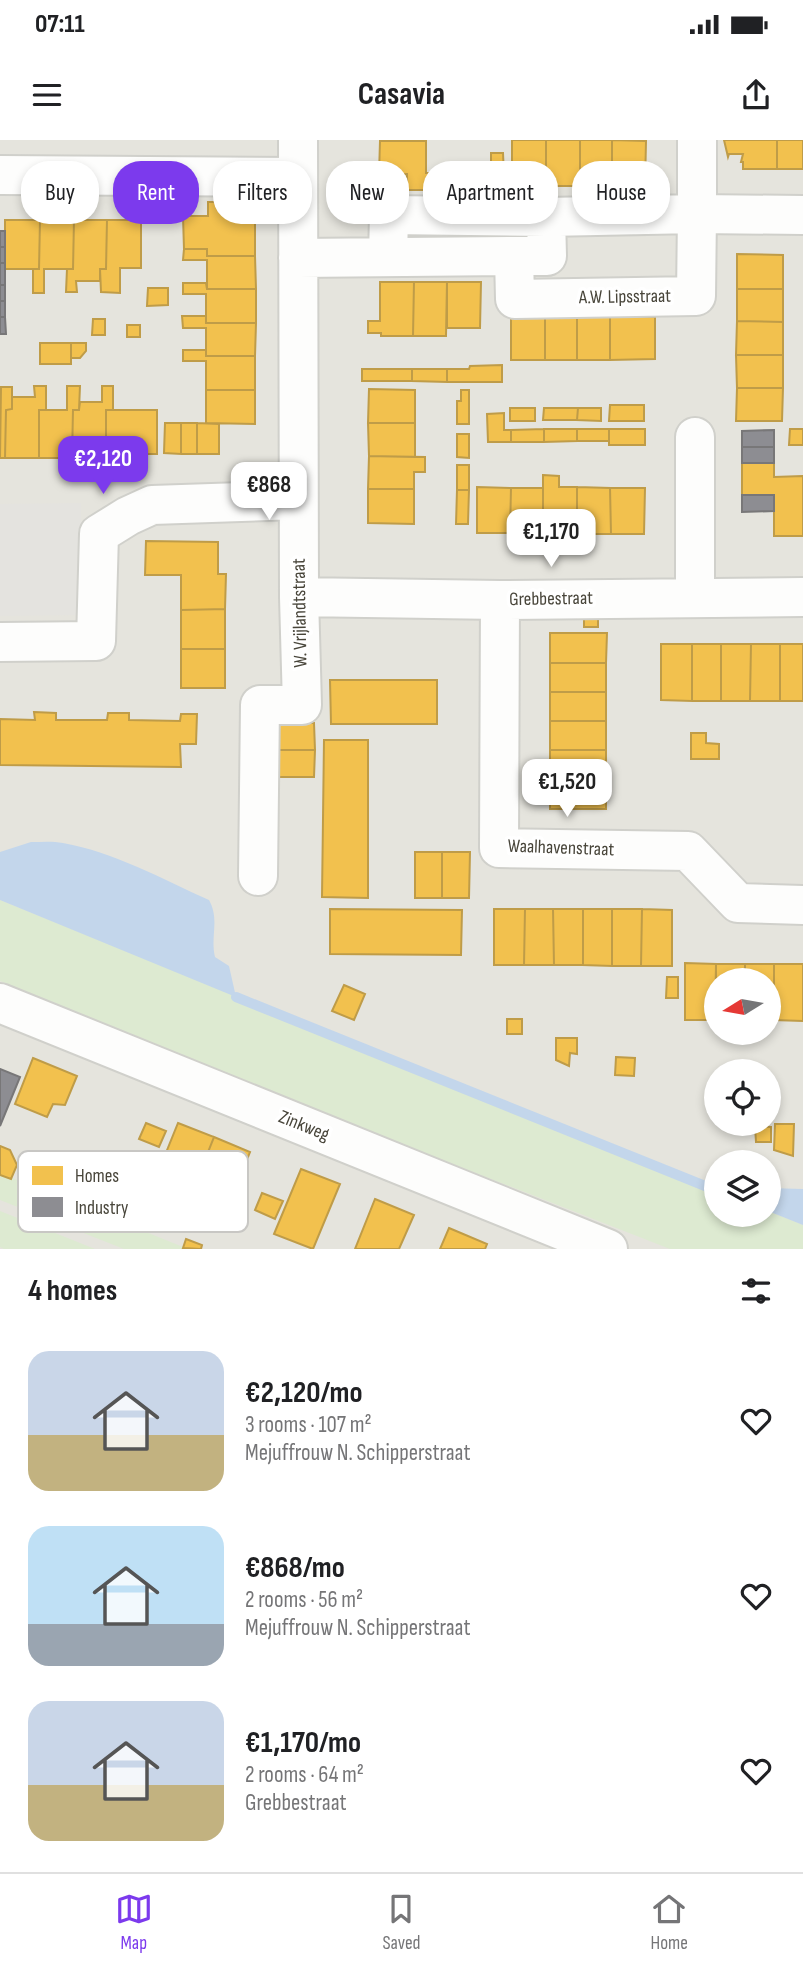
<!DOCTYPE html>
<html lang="en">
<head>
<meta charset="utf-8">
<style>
  :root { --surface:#fff; --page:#f2f2f2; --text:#202124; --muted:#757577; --line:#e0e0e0; --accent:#7c3aed }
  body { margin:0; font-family:"Sofia Sans Condensed",sans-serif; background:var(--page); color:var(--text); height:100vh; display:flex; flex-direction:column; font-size:26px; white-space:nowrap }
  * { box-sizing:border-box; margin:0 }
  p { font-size:23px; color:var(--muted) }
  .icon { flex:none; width:38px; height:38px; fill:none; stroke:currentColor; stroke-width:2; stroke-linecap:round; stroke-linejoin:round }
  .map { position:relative; height:1109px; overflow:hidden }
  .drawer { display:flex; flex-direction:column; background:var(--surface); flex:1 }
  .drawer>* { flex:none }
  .guide { position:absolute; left:21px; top:21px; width:761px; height:63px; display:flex; gap:14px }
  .needle { width:46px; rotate:259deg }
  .buttons { position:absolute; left:704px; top:828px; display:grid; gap:14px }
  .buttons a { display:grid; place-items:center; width:77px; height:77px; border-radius:50%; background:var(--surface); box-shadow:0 4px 10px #0003; font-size:35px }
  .price { position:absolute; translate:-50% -60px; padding:0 16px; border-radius:14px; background:#fff; color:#222; font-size:23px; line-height:46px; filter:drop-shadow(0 2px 4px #0008) }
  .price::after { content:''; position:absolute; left:50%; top:42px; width:21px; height:16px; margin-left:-10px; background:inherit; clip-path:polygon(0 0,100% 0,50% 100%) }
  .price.active { background:var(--accent); color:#fff }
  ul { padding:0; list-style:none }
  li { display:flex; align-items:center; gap:21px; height:175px; padding:0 28px }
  li span { display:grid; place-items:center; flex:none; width:196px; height:140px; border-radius:21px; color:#555 }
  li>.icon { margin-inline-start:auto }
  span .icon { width:84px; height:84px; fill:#fffc; stroke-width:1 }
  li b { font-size:30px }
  h2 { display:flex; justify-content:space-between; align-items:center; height:84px; padding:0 28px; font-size:30px }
  .tag { padding:0 24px; border-radius:28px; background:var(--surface); box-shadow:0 4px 10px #0003; font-size:24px; line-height:63px }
  .tag.active { background:var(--accent); color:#fff }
  .status { display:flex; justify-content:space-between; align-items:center; height:49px; padding:0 35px; background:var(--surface); direction:ltr }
  .status svg { height:19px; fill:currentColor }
  header { display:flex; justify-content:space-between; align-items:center; height:91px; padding:0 28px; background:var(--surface); font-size:32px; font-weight:700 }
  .tabs { display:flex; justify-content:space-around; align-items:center; height:98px; border-top:2px solid var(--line); background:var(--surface); font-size:19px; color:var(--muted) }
  .tabs a { display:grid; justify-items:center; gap:4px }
  .tabs .active { color:var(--accent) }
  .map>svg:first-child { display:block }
  .residential { fill:#e5e4dd; fill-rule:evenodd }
  .green { fill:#ddead1 }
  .parking { fill:#e4e3df }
  .water { fill:#c3d6eb }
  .homes { fill:#f2c14e; stroke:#bf9c48; stroke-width:2 }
  .industry { fill:#8d8d92; stroke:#787778; stroke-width:2 }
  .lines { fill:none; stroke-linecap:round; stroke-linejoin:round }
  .stream { stroke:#c3d6eb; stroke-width:10 }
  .minor-casing { stroke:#d0d0cb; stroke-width:42 }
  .minor { stroke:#fdfdfc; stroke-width:38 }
  .labels { text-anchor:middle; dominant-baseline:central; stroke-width:7; stroke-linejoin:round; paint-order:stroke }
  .street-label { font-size:19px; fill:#48453a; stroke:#fff }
  .key { fill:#fff; stroke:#c8c7c4; stroke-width:2 }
  .key-label { font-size:19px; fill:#48453a }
</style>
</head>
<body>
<div class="status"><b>07:11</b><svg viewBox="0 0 49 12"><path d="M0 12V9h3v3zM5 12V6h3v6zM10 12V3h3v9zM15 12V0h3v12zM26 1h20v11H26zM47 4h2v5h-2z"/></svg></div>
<header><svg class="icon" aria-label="menu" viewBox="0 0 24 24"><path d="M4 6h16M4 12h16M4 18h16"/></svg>Casavia<svg class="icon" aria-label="share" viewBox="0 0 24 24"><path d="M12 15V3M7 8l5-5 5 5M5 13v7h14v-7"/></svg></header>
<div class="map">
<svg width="803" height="1109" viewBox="0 0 803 1109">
  <rect width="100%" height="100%" fill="#f2f2ee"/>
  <path class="residential" d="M0,0H803V1109H0ZM716,840H768V892H716ZM716,931H768V984H716ZM716,1022H768V1074H716Z"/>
  <path class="green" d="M0,760L716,1050V1074H768V1071L803,1085V1109H670L417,1010L0,841Z
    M0,1033L188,1109H124L0,1060Z
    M0,1071L95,1109H4L0,1107Z"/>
  <path class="parking" d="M81,363L82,475L0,476V364Z"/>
  <path class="water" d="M31,702C41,702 53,701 63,703C114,712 162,739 209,760C220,780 210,796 215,817L229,826L236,857L0,760V712Z
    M768,1048L803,1049V1085L768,1071Z"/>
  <path class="homes" d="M512,0H546V46H512Z
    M546,0H580V46H546Z
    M580,0H612V46H580Z
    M612,0L646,1L645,46H612Z
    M724,0H777V29H743V22H741L743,14H729L728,17Z
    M777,0H803V29H777Z
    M380,1H426V33H432V50H407V34L379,35Z
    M491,13H503L504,36H491Z
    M208,62H252V81H255V116H207V109H184L183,76H208Z
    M5,80H40L39,129H5Z
    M40,80H74L73,129H44V153H33V129H39Z
    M74,80H107L106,129H100V141H76L77,152H66L67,129H73Z
    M107,80H141V128H120V153L101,152L100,129H106Z
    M184,109H207V116H255L256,149H207V120H183Z
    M737,114L783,115V149H737Z
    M380,142H414L413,196H381V193H368V181H380Z
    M414,142H447L446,196H413Z
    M447,142H481L480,188H447Z
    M183,143H206L207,149H256V183H206V154H183Z
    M148,148H168V165L147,166Z
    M737,149H783V182L737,181Z
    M511,175H545V220H511Z
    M545,175H577V220H545Z
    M577,175L610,176V220H577Z
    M182,176H206V183H256L255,216H206V188H183Z
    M610,176L655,177V219L610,220Z
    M93,179H105V195H92Z
    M737,181L783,182V215H736Z
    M127,185H140V197H127Z
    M40,203H71V224H40Z
    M71,203H86V211L80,218H71Z
    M183,210H206V216H255V250H206V221H183Z
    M736,215H783V248H737Z
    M502,225V242H447V229H469L470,226Z
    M362,229H412V241H362Z
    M412,229H447V242L412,241Z
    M34,246H46V270H39V318H5L6,270L12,269V257H35Z
    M67,246H80L79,270H73L72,318H39V270H67Z
    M102,246H113V270H106V319L72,318L73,270H79L80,262H102Z
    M1,247H12V269L6,270L5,318H0Z
    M737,248H783L782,281H736Z
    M369,249L415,250V283H368Z
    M206,250H255V284L206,283Z
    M461,250H469V284H457V261H461Z
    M610,265H644V281H609Z
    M510,268H535V281H510Z
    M544,268H578L577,280H543Z
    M578,268H601V281L577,280Z
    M106,270H157V314H141L140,319H106Z
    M504,273V290H511V302H488L487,274Z
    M165,283H181V314L164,313Z
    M181,283H197V314H181Z
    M197,283L219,284V314H197Z
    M368,283H415V317L369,316Z
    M544,289V302H511V290Z
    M544,289H577V301L544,302Z
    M577,289H609V301H577Z
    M609,289H645V305H609Z
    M790,289H803V305H789Z
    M457,294H469V318L457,317Z
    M369,316L425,317V332H414V349H368Z
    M742,323H774V337L803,336V396H774V355H742Z
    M457,325H469V350H457Z
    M543,335L559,336V347H577V394L543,393Z
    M477,347L511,348L510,393H477Z
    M577,347L610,348L611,394H577Z
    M511,348H543V393H510Z
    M610,348H645L644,394H611Z
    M368,349H414V384L368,383Z
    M457,350H469L468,384H456Z
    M146,401L218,402V434H226L225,469L181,470V435H145Z
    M225,469V509H181V470Z
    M584,472L598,473V487H584Z
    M550,493H607L606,523H550Z
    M661,504H692V561L661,560Z
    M692,504H721V561H692Z
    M721,504H751L750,561H721Z
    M751,504H780V561H750Z
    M780,504H803V561H780Z
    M181,509H225V548H181Z
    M550,523H606V552H550Z
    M330,540H437V584H331Z
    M550,552H606V581H550Z
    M34,572L56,573V580H107L108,573H129V580L180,581L181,574H197L196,604H180L181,627L0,625V579L35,580Z
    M550,581H606V610H550Z
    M270,583H314L315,610H270Z
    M691,593H706V603L719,604V619H691Z
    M324,600H368V758L322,757Z
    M270,610H315L314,637H270Z
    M550,610H606V639H550Z
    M550,639H606V669H550Z
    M415,712H442V758H415Z
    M442,712H470L469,758H442Z
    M330,769L462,770L461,815L330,814Z
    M494,769H525L524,825H494Z
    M525,769H553L554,825H524Z
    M553,769H583V825H554Z
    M583,769H612V826L583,825Z
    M612,769H642L641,826H612Z
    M642,769L672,770V826H641Z
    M685,823L716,824L715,880H685Z
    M716,824H745V840H716V880Z
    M745,824H774V880H768V840H745Z
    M774,824H803V881L774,880Z
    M667,837H678V858H666Z
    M344,845L365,854L354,880L332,871Z
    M507,879H522V894H507Z
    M556,898H577V914L570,913L569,926L556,920Z
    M616,917L635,918L634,936L615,935Z
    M33,918L77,936L65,965L53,964L47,977L15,964Z
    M146,983L166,991L159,1007L139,999Z
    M178,983L214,997L193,1050L157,1035Z
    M775,984H794L793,1016L774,1010Z
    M755,986L771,987V1002H756Z
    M214,997L250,1012L229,1064L193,1050Z
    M0,1006L10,1010L17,1025L11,1039L0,1035Z
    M301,1029L340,1044L313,1109L274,1094Z
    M262,1053L283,1061L275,1079L255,1070Z
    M375,1059L414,1075L399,1109H355Z
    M449,1088L487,1104L485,1109H440Z
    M186,1099L202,1105L201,1109L183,1108Z"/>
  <path class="industry" d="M0,91H5V107H0Z
    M0,107H5V123H0Z
    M0,123H5V145H0Z
    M0,145H5V161H0Z
    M0,161H5V177H0Z
    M0,177H5L6,194H0Z
    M774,290V307H742V291Z
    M742,307H774V323H742Z
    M742,355H774V371L742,372Z
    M0,929L20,937L0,986Z"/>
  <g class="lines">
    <path class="stream" d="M236,857L710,1048"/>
    <defs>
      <path id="minor" d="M0,35L298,37
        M514,116H547L546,77L697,74V0
        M388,117L389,75L546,77
        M298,118L514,116L515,159L696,156L697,74L803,75
        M299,457L500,460L803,457
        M695,457V297
        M500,460L499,708L688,711L738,763L803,765
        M0,502L96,501L99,394L128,376L152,365L298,360
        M258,736L260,565H302L299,457L298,0
        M0,863L608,1109"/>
    </defs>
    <use href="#minor" class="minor-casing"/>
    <use href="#minor" class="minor"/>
  </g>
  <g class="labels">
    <g class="street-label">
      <text transform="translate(625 157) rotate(-1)">A.W. Lipsstraat</text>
      <text transform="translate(551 459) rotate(-1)">Grebbestraat</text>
      <text transform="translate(300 473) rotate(-91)">W. Vrijlandtstraat</text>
      <text transform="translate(561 708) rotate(2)">Waalhavenstraat</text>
      <text transform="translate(304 986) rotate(22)">Zinkweg</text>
    </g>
  </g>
  <rect x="18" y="1011" width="230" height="81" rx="10" class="key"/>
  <rect x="32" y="1026" width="31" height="19" fill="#f2c14e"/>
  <rect x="32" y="1057" width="31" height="20" fill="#8d8d92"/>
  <g class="key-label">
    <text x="75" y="1042">Homes</text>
    <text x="75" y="1074">Industry</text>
  </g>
</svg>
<div class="buttons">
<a><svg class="needle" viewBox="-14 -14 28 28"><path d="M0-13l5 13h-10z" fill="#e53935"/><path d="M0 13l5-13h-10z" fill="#757577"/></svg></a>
<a><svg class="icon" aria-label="locate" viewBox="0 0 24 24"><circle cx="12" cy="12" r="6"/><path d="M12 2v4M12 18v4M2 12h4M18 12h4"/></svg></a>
<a><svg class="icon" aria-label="layers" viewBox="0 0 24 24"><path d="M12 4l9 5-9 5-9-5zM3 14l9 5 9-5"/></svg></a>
</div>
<b class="price active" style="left:103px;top:356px">€2,120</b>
<b class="price" style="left:269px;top:382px">€868</b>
<b class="price" style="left:551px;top:429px">€1,170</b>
<b class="price" style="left:567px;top:679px">€1,520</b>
<div class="guide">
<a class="tag">Buy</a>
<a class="tag active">Rent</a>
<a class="tag">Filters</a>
<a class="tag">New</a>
<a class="tag">Apartment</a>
<a class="tag">House</a>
</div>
</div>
<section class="drawer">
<h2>4 homes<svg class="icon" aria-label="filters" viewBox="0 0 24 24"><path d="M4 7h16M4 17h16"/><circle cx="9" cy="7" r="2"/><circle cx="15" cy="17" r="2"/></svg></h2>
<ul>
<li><span style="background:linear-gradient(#c9d6e8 60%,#c2b280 0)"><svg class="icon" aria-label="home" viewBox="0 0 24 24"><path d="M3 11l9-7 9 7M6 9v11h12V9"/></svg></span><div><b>€2,120/mo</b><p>3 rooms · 107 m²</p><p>Mejuffrouw N. Schipperstraat</p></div><svg class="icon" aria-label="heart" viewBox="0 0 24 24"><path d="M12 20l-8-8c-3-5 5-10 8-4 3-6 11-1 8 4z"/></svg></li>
<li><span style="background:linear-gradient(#bfe0f5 70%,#9aa5b1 0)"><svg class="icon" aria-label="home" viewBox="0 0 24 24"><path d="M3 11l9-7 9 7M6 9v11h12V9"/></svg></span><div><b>€868/mo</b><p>2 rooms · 56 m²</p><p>Mejuffrouw N. Schipperstraat</p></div><svg class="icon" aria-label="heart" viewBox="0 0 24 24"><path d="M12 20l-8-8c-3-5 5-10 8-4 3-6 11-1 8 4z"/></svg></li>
<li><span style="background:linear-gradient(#c9d6e8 60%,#c2b280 0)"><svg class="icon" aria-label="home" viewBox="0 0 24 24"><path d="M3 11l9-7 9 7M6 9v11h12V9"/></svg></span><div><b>€1,170/mo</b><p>2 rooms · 64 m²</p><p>Grebbestraat</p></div><svg class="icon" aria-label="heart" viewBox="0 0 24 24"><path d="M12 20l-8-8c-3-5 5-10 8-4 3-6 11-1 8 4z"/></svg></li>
</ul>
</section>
<nav class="tabs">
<a class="active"><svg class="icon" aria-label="map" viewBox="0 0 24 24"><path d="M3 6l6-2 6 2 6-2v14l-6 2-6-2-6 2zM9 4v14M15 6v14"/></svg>Map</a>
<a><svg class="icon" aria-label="saved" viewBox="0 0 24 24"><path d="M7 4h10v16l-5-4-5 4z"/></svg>Saved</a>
<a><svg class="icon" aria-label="home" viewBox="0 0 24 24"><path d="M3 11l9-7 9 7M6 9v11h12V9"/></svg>Home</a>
</nav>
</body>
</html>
